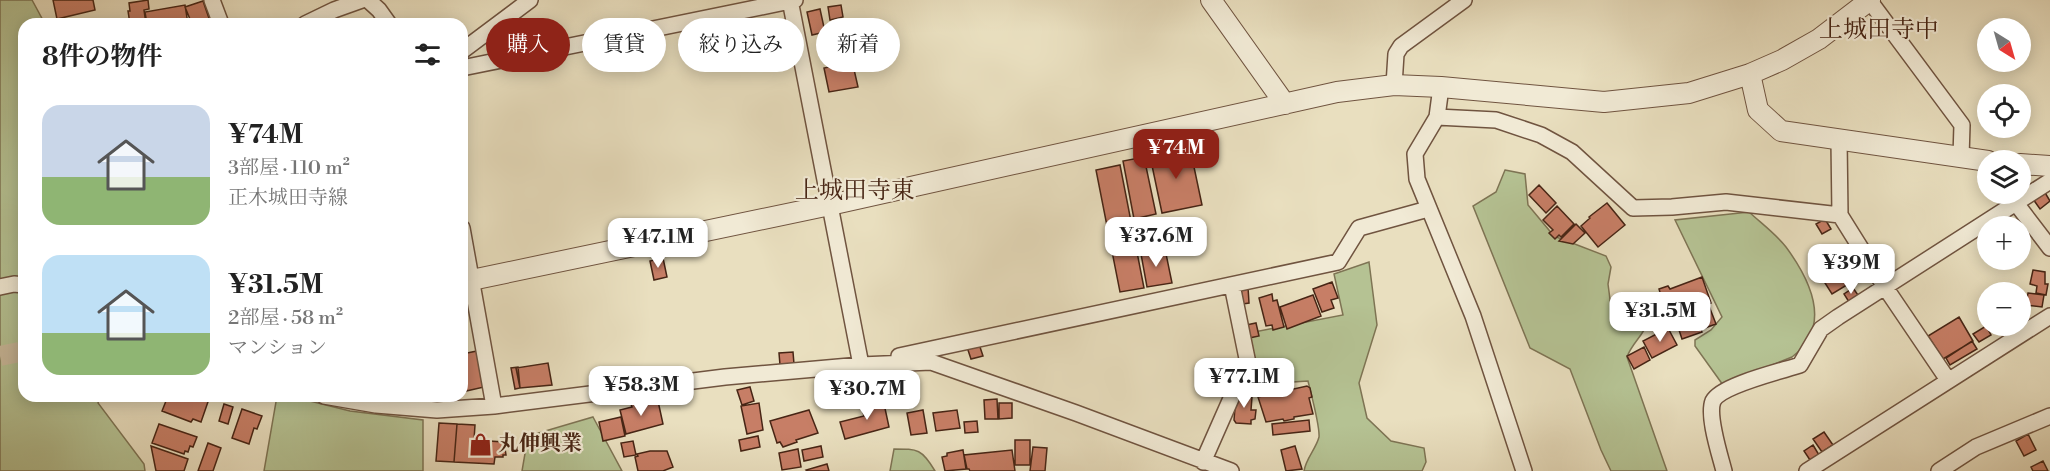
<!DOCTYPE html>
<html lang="ja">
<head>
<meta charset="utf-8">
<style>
  :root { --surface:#fff; --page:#f2f2f2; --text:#222; --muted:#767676; --accent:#8f2418 }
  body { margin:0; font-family:"Libre Bodoni","Noto Serif JP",serif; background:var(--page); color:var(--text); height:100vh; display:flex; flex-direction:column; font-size:22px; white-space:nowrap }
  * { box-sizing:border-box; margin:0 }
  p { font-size:20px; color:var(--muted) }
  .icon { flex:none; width:33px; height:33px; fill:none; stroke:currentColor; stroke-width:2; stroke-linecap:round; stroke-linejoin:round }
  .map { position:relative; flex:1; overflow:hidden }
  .panel { position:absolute; left:18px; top:18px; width:450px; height:384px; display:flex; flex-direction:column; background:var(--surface); border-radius:18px; box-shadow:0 3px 15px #0003 }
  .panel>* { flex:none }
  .guide { position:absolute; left:486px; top:18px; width:570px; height:54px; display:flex; gap:12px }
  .needle { width:39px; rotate:143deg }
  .buttons { position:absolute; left:1977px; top:18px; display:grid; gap:12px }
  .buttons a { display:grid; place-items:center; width:54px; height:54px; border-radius:50%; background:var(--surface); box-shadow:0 3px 15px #0003; font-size:30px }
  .price { position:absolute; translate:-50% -51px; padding:0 14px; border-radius:12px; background:#fff; color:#222; font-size:20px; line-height:39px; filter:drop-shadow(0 2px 3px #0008) }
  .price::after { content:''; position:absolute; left:50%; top:36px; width:18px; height:14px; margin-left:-9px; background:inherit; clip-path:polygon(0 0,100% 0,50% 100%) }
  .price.on { background:var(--accent); color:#fff }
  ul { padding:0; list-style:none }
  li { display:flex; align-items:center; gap:18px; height:150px; padding:0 24px }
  li span { display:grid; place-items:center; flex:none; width:168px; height:120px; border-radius:18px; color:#555 }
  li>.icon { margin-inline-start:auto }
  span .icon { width:72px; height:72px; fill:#fffc; stroke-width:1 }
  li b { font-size:26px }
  h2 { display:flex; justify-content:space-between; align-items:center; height:72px; padding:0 24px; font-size:26px }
  .pill { padding:0 21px; border-radius:27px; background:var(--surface); box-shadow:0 3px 15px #0003; font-size:21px; line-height:54px }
  .pill.on { background:var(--accent); color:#fff }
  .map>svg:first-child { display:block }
  .green { fill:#b5c293; stroke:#7e7454; stroke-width:1.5 }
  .building { fill:#c77e66; stroke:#472515; stroke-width:1.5 }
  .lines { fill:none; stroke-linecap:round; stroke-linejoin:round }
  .tertiary-tunnel { stroke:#c9ba9d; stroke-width:20; stroke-dasharray:20 10; stroke-linecap:butt }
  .minor-casing { stroke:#705440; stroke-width:18 }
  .tertiary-casing { stroke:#705440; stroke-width:22 }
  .minor { stroke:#f1ead5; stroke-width:15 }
  .tertiary { stroke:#f1ead5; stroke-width:20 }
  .labels { text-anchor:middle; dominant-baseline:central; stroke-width:4.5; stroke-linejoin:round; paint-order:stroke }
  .poi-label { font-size:21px; font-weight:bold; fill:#472515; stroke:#f1ead5; text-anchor:start }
  .quarter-label { font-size:24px; fill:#472515; stroke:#f1ead5 }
</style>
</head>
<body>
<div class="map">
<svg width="2050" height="471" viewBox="0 0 2050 471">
  <rect width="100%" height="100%" fill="#e9dfbf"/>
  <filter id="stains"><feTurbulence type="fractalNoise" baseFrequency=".00333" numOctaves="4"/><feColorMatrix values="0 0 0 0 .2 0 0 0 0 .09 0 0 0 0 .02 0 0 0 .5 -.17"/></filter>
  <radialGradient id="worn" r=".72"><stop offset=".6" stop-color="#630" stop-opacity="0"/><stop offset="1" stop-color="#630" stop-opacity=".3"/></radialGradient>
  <path class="green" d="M0,0H32L45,24H24V396H101L98,403L144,464L145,471H0Z
    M1505,170L1525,174L1528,205L1554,236L1606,256L1611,267L1608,284L1611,307L1627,316L1639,315L1647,323C1644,335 1632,343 1627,357L1667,471H1611L1601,450L1570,369L1530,348L1473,206L1496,192Z
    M1749,212C1761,223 1776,234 1786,247C1811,281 1833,326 1792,357L1723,385L1695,346V340L1711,330L1722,317L1675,220Z
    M1369,262L1377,325L1359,383L1367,418L1391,441L1424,448L1426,462L1422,471H1304C1306,458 1316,449 1319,437C1320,426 1311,394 1308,381L1260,384L1249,333L1343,315L1334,274Z
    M277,396H290L350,411L423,420V471H264Z
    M593,417L622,471H522L528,436Z
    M894,449C918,449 922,449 935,471H890Z"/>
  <path class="building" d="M53,0H93L95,10L57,19Z
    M148,0L149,9L144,10L146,24H130L128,11H130L129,3Z
    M203,1L211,24H192L185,7Z
    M185,5L188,24H147L145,12Z
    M841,5L843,17L830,20L828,7Z
    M820,9L825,32L812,35L807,12Z
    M843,64L844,67L853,65L858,87L829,92L824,68Z
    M1190,148L1202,205L1162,213L1150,156Z
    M1144,157L1156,214L1134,219L1123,161Z
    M1120,165L1144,288L1120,292L1096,170Z
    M1539,185L1556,203L1546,213L1529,195Z
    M2044,191L2050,201L2040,209L2033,199Z
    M1607,203L1625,225L1598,247L1581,226L1590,218L1589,217Z
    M1557,206L1574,224L1561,237L1559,235L1555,239L1549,233L1553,230L1543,220Z
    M1825,219L1831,229L1822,234L1816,224Z
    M1576,224L1585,233L1573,244L1559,241Z
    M1165,225L1167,237L1152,240L1149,228Z
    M1165,249L1172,283L1147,287L1141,254Z
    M663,258L667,277L654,280L650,261Z
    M1851,263L1860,277L1832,294L1825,283L1833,278L1832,276Z
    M2033,270L2045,272V284H2048L2046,295L2036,293L2037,286L2030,284Z
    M1702,277L1711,303L1683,313L1684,317L1669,323L1659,289L1668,286L1670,289Z
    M1332,282L1338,298L1331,300L1334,308L1322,312L1313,289Z
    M1248,287L1249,303L1243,304L1241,288Z
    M1853,288L1858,295L1849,302L1844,294Z
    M2028,293L2044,295L2042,307L2026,305Z
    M1272,294L1273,301L1277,300L1284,327L1273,330L1272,325L1266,326L1259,298Z
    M1313,295L1321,316L1287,329L1280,307Z
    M1709,306L1716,324L1702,329L1695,311Z
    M1697,317L1702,332L1682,339L1677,324Z
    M1959,317L1973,341L1943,359L1928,336Z
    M1256,323L1259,336L1249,338L1246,325Z
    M1986,326L1991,335L1979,342L1973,334Z
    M1668,328L1677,345L1652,358L1643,341Z
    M1972,341L1977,349L1950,365L1946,358Z
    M979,344L983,356L971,359L967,347Z
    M1644,347L1650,360L1634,369L1627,356Z
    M477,351L484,387L462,392V354Z
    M793,352L794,364L780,365L779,353Z
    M548,363L552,385L520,388L516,368Z
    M518,367L520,388L515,389L511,368Z
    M913,379L916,404L895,406L893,388H899L898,381Z
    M1307,386L1310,388L1312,397L1309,398L1313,414L1294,417V419L1284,421L1283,419L1266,422L1258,397Z
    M750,387L754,401L742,405L737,390Z
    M1250,392V397H1252L1251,410H1256L1255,419L1251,420V424L1236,423L1234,420L1236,396Z
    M168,396H210L201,422L193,419L191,422L162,411Z
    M883,399L889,427L845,439L840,422L864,416L863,412L871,410L869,403Z
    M997,399L998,419H985L984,400Z
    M658,401L663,424L626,434L620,410L632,407L631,404L642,402L643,405Z
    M759,403L763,430L747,434L741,406Z
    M999,403H1012V418L999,419Z
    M224,404L233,407L228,424L219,421Z
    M242,409L262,416L257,429L254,428L249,444L232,438Z
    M809,410L818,433L796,440L797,442L783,447L780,442L777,443L770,421Z
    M923,410L927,433L911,435L907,413Z
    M957,410L960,428L936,431L933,413Z
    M621,417L625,436L603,441L599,422Z
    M1309,420L1310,431L1273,435L1272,424Z
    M977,421L978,432L965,433L964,422Z
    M439,423L457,424L454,462L436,461Z
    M159,424L197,437L193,447L190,446L188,452L185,451L184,454L152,443Z
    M457,424L475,425L474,440L504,442L506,455H503V457H495L494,464L454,462Z
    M1824,432L1833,445L1822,452L1813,439Z
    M2028,434L2036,450L2024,456L2016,441Z
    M758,436L760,447L741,451L739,440Z
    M1015,440H1030V465H1015Z
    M633,441L636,455L624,457L621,443Z
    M208,443L221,448L213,471H198Z
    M1813,445L1819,455L1810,460L1804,451Z
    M151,446L188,459L184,471H156Z
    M821,446L823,457L804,461L802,450Z
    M1295,446L1302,469L1286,471L1281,450Z
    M1033,447L1047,448L1045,471H1030Z
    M798,449L801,467L782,470L779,453Z
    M963,450L966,469L945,471L942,457L947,456V453Z
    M1012,450L1015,471H970L969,469H967L964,455Z
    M650,451H667L673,467L663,471H638L635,457L638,456L637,454Z
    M2043,461L2048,471H2033L2031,467Z
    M827,464L829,471H807L806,470Z"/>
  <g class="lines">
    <path class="tertiary-tunnel" d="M0,356L24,351"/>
    <defs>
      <path id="minor" d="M212,0L221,24
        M368,0L379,10L389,24
        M790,0L861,365
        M1869,0L1962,125L1961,157
        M305,24L334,10L362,0
        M462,51L530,0
        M462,68L795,0
        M1394,85L1396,54L1401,46L1464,0
        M1441,87L1437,117L1415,154L1417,179L1473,316L1524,471
        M1437,117L1496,120L1541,135L1572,152L1633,208L1672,207L1726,202L1840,215
        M1839,140L1840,215L1885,287L1948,380
        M2009,194L2050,248
        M462,228L494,406
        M0,287L14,284L24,285
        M899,356L1338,262L1359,228L1428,209
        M324,396L376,405L437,410L494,406L725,377L861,365L931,362L1076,413L1231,471
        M1203,462L1233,394L1252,383L1232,285
        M1724,471C1720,455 1707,416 1713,401C1721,385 1782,371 1800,365L1821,329L1838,317L2050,181
        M1807,471L2050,316
        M1939,471L1976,447L2050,416"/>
      <path id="tertiary" d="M1211,0L1285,104
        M1750,74L1758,110L1781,131L1988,161
        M2020,164L2050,166
        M462,282L830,205L1337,92L1394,85L1441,87L1604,102L1689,93L1750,74L1782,60L1819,39L1870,0"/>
    </defs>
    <use href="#minor" class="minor-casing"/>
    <use href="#tertiary" class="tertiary-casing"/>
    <use href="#minor" class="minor"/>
    <use href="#tertiary" class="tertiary"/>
  </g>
  <defs>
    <symbol id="shop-bare" viewBox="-9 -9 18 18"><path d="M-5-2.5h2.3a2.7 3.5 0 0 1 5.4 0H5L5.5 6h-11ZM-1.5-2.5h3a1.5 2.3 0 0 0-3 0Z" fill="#8f2418" stroke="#f1ead5" stroke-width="2.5" paint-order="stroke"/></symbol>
  </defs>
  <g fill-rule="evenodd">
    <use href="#shop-bare" x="464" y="428" width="33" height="33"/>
  </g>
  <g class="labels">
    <g class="poi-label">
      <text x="498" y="444">丸伸興業</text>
    </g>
    <g class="quarter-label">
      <text x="1879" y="30">上城田寺中</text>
      <text x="855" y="191">上城田寺東</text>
    </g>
  </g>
  <rect width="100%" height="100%" filter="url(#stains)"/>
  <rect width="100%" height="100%" fill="url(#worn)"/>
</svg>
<div class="buttons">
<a><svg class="needle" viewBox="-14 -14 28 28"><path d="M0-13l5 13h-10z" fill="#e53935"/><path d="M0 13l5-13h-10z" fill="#767676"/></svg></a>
<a><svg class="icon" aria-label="locate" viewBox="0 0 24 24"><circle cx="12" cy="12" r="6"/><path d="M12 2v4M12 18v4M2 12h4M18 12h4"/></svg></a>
<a><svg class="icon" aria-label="layers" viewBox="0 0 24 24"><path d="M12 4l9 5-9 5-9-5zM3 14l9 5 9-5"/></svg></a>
<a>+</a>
<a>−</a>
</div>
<b class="price on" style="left:1176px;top:180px">¥74M</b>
<b class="price" style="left:1156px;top:268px">¥37.6M</b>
<b class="price" style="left:658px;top:269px">¥47.1M</b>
<b class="price" style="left:1851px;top:295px">¥39M</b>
<b class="price" style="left:1660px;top:343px">¥31.5M</b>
<b class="price" style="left:1244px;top:409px">¥77.1M</b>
<b class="price" style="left:641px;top:417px">¥58.3M</b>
<b class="price" style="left:867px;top:421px">¥30.7M</b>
<div class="guide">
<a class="pill on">購入</a>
<a class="pill">賃貸</a>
<a class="pill">絞り込み</a>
<a class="pill">新着</a>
</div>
<section class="panel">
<h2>8件の物件<svg class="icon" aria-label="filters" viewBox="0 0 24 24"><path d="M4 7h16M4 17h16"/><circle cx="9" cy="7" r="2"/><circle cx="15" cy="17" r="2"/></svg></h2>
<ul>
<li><span style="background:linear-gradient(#c9d6e8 60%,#8fb573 0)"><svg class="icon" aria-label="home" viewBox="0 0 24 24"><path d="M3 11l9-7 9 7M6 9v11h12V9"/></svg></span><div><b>¥74M</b><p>3部屋 · 110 m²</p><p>正木城田寺線</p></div></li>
<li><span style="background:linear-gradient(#bfe0f5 65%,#8fb573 0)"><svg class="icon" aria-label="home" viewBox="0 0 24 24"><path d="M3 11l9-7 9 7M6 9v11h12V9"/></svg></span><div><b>¥31.5M</b><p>2部屋 · 58 m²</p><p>マンション</p></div></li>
</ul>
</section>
</div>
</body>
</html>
